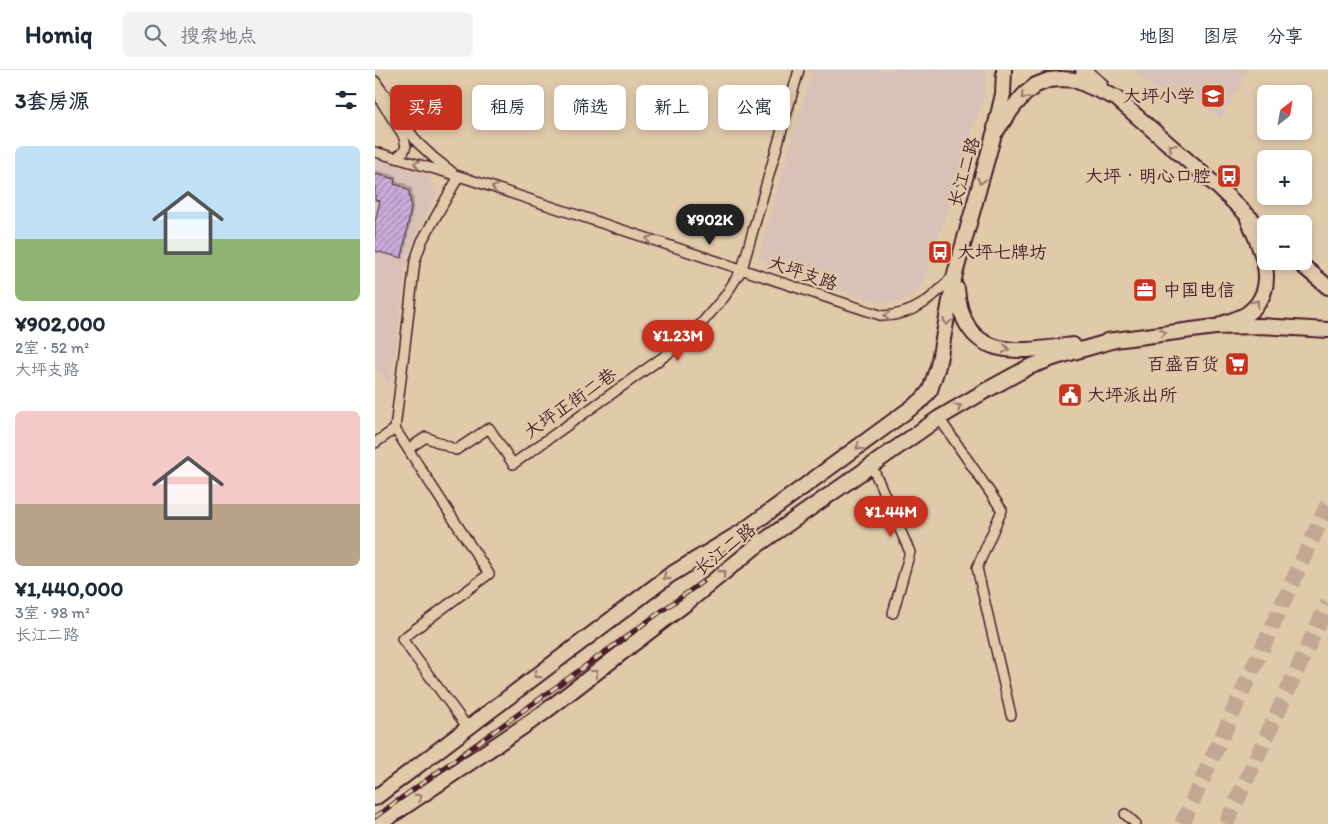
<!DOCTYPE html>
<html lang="zh">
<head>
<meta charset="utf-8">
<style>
  :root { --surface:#fff; --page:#f2f2f3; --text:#1f2937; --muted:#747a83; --line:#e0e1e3; --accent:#c8321e }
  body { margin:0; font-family:Itim,"LXGW WenKai TC",sans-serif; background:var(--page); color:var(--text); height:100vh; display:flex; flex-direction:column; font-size:19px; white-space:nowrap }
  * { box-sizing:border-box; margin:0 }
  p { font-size:16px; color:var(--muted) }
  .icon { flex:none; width:28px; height:28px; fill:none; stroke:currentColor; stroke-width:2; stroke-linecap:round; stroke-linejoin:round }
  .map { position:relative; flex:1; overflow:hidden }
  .drawer { display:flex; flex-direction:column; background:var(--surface); width:375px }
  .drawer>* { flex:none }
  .hud { position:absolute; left:15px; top:15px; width:475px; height:45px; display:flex; gap:10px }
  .needle { width:32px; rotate:31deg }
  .fabs { position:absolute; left:882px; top:15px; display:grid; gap:10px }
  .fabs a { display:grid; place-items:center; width:55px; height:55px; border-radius:8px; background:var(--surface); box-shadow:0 2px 8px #0003; font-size:25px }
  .price { position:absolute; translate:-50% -42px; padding:0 11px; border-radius:18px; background:var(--accent); color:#fff; font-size:16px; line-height:32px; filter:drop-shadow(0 1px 2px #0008) }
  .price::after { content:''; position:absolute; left:50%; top:30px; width:15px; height:11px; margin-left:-8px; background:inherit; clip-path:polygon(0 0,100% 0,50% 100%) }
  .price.selected { background:#222; color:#fff }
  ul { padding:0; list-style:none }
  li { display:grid; align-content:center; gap:10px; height:265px; padding:0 15px }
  li span { display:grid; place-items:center; height:155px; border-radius:8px; color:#555 }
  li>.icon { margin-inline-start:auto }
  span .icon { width:90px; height:90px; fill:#fffc; stroke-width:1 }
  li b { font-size:21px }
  h2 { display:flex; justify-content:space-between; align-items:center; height:60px; padding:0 15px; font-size:21px }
  .chip { padding:0 18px; border-radius:8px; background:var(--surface); box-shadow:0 2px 8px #0003; font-size:18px; line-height:45px }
  .chip.selected { background:var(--accent); color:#fff }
  header { display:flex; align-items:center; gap:30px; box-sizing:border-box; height:70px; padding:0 25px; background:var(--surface); border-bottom:1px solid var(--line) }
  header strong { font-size:24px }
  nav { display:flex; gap:28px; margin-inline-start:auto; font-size:18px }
  .search { width:350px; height:45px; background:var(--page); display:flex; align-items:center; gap:12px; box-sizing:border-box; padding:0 18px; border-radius:8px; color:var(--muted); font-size:19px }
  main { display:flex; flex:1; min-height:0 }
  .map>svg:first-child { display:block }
  .built { fill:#d9c1b8 }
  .shadow { fill:#0003 }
  .building { fill:url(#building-hatch); stroke:#4a1f2b }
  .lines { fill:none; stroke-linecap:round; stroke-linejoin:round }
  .highway-tunnel { stroke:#c3a891; stroke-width:16; stroke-dasharray:16 8; stroke-linecap:butt }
  .street-casing { stroke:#4a1f2b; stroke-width:12 }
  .primary-casing { stroke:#4a1f2b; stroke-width:18 }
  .street { stroke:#e1caaa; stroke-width:9 }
  .primary { stroke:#e1caaa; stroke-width:14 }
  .rail-casing { stroke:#4a1f2b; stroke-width:5 }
  .rail { stroke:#e1caaa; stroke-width:3; stroke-dasharray:9; stroke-linecap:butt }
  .oneway { stroke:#96746a }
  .labels { text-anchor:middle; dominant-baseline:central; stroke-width:4.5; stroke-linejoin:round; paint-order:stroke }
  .poi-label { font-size:18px; fill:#4a1f2b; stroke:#e1caaa; text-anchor:end }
  .street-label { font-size:18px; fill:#4a1f2b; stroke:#e1caaa }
</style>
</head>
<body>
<header>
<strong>Homiq</strong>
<div class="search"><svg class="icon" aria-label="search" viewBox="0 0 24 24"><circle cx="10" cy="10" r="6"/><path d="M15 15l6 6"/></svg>搜索地点</div>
<nav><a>地图</a><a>图层</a><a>分享</a></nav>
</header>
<main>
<section class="drawer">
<h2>3套房源<svg class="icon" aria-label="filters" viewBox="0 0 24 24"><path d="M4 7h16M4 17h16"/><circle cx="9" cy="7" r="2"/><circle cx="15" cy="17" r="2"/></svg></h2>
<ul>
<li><span style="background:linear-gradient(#bfe0f5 60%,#8fb573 0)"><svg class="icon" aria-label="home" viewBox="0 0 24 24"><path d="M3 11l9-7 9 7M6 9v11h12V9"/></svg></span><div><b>¥902,000</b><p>2室 · 52 m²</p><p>大坪支路</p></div></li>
<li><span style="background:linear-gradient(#f6c9c9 60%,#b9a48a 0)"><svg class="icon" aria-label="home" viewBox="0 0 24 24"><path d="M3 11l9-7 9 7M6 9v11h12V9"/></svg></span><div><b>¥1,440,000</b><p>3室 · 98 m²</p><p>长江二路</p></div></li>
</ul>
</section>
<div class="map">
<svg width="953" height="754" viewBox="0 0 953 754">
  <defs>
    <pattern id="building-hatch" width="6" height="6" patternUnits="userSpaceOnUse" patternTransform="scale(1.25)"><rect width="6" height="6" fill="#c7acd9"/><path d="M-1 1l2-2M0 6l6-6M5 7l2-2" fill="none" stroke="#a48bb0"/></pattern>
  </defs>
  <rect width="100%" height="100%" fill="#e1caaa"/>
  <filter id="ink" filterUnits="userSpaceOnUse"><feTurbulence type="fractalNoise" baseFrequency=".02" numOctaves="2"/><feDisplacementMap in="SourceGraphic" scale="10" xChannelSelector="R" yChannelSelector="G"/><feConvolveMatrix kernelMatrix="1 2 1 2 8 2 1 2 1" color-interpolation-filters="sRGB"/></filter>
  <g filter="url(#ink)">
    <path class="built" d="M437,0H612L610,24L550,209L540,225L533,229L524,232L506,233L394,198L384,185Z
      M758,0H874L846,49L808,18L796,33Z
      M0,88L54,106L62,123L41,165L32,191L15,318L0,296Z"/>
    <path class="shadow" d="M0,100L22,106L21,111L29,113L37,118L39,133L30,183L26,187L0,180V151L7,131L0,129Z"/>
    <path class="building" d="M0,104L20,109L19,114L26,116L34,121L36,137L27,188L0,181V151L5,131L0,130Z"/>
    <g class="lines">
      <path class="highway-tunnel" d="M807,754L953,434
        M851,754L953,533"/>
      <defs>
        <path id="street" d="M0,11L42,72L58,87L77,102
          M3,21L6,31L28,65L31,76L29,81L21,88
          M0,82L84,106L508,246C540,245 558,228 578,206
          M84,106L47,171L40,191L20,359L114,504L27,569L93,658
          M564,348L627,440L602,498L636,645
          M0,373L20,359
          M33,379L51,367L81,380L114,358L138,394L298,280L326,254L350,226L367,199L424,0
          M496,394L535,482L518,543
          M750,744L761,754"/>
        <path id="primary" d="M708,0L725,15
          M620,58L628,24L629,0
          M922,191L953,217
          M582,219C589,293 643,282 698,275
          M847,254C855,251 866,248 873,243C906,218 886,179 873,149
          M732,271L840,257L884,256L953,260
          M0,728L295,505L368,461L547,330L555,320L563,296L580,204L619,64L640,35L650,24L661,15L674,10L686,9L700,10L741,28L844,118L891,163
          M4,754L167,644L314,531L380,477L564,348L610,321L654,297L681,287L740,270"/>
      </defs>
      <use href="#street" class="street-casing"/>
      <use href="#primary" class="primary-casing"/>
      <use href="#street" class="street"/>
      <use href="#primary" class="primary"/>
      <defs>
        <path id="rail" d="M0,747L327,512"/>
      </defs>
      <use href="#rail" class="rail-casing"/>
      <use href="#rail" class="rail"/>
    </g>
    <defs><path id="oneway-chevron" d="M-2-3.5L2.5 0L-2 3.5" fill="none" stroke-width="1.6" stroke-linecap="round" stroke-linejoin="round" transform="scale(1.25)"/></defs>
    <g class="oneway">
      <use href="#oneway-chevron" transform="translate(649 26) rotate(136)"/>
      <use href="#oneway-chevron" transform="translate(797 77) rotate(-139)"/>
      <use href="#oneway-chevron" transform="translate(42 94) rotate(-164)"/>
      <use href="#oneway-chevron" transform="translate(606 111) rotate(106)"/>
      <use href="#oneway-chevron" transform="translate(120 118) rotate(-162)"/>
      <use href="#oneway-chevron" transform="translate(274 169) rotate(-162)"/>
      <use href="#oneway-chevron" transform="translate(881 233) rotate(-51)"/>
      <use href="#oneway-chevron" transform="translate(512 246) rotate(-177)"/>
      <use href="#oneway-chevron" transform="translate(572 252) rotate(100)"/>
      <use href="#oneway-chevron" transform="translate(788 263) rotate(-7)"/>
      <use href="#oneway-chevron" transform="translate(631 279) rotate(9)"/>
      <use href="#oneway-chevron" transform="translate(583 337) rotate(-32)"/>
      <use href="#oneway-chevron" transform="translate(484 377) rotate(144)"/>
      <use href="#oneway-chevron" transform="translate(348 503) rotate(-39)"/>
      <use href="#oneway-chevron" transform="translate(291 507) rotate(144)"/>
      <use href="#oneway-chevron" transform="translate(220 603) rotate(-38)"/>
      <use href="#oneway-chevron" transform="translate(162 605) rotate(143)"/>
      <use href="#oneway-chevron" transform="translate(44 727) rotate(-34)"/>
    </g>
  </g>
  <defs>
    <symbol id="school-square" viewBox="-11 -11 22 22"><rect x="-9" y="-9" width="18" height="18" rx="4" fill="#c8321e" stroke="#e1caaa"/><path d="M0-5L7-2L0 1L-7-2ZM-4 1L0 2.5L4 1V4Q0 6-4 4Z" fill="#fff"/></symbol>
    <symbol id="bus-square" viewBox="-11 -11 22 22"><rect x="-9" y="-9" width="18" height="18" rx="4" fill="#c8321e" stroke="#e1caaa"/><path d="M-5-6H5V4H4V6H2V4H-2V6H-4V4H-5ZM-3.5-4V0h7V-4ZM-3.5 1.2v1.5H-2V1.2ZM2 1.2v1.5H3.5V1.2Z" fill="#fff"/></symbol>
    <symbol id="office-square" viewBox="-11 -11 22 22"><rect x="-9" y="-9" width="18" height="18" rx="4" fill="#c8321e" stroke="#e1caaa"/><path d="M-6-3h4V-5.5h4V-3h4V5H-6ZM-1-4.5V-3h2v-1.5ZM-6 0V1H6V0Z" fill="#fff"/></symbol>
    <symbol id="supermarket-square" viewBox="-11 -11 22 22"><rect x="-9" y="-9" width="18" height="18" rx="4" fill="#c8321e" stroke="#e1caaa"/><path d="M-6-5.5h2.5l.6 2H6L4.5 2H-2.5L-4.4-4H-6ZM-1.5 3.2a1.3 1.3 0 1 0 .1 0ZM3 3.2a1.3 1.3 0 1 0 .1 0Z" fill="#fff"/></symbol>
    <symbol id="civic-square" viewBox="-11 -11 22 22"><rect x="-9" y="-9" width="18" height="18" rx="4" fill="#c8321e" stroke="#e1caaa"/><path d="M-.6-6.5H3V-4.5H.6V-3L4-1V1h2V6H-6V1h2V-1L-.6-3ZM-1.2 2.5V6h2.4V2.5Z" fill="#fff"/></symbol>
  </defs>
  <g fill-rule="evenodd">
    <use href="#school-square" x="824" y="12" width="28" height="28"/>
    <use href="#bus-square" x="840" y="92" width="28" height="28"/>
    <use href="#bus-square" x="551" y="168" width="28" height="28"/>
    <use href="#office-square" x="756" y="206" width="28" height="28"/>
    <use href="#supermarket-square" x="848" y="280" width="28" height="28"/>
    <use href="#civic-square" x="681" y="311" width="28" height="28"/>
  </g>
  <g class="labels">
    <g class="poi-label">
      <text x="820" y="26">大坪小学</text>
      <text x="836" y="106">大坪‧明心口腔</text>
      <text x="582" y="182" text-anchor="start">大坪七牌坊</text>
      <text x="788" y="220" text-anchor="start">中国电信</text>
      <text x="844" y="294">百盛百货</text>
      <text x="712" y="325" text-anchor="start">大坪派出所</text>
    </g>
    <g class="street-label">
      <text transform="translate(589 102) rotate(-74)">长江二路</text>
      <text transform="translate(428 203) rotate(19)">大坪支路</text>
      <text transform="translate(195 333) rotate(-35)">大坪正街二巷</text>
      <text transform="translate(350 479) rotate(-38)">长江二路</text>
    </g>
  </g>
</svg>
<div class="fabs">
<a><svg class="needle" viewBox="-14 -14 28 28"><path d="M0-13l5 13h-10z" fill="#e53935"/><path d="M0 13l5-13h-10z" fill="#747a83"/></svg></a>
<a>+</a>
<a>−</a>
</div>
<b class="price selected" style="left:335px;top:176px">¥902K</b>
<b class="price" style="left:303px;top:292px">¥1.23M</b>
<b class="price" style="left:516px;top:468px">¥1.44M</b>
<div class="hud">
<a class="chip selected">买房</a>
<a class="chip">租房</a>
<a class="chip">筛选</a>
<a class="chip">新上</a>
<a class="chip">公寓</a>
</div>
</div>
</main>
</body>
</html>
